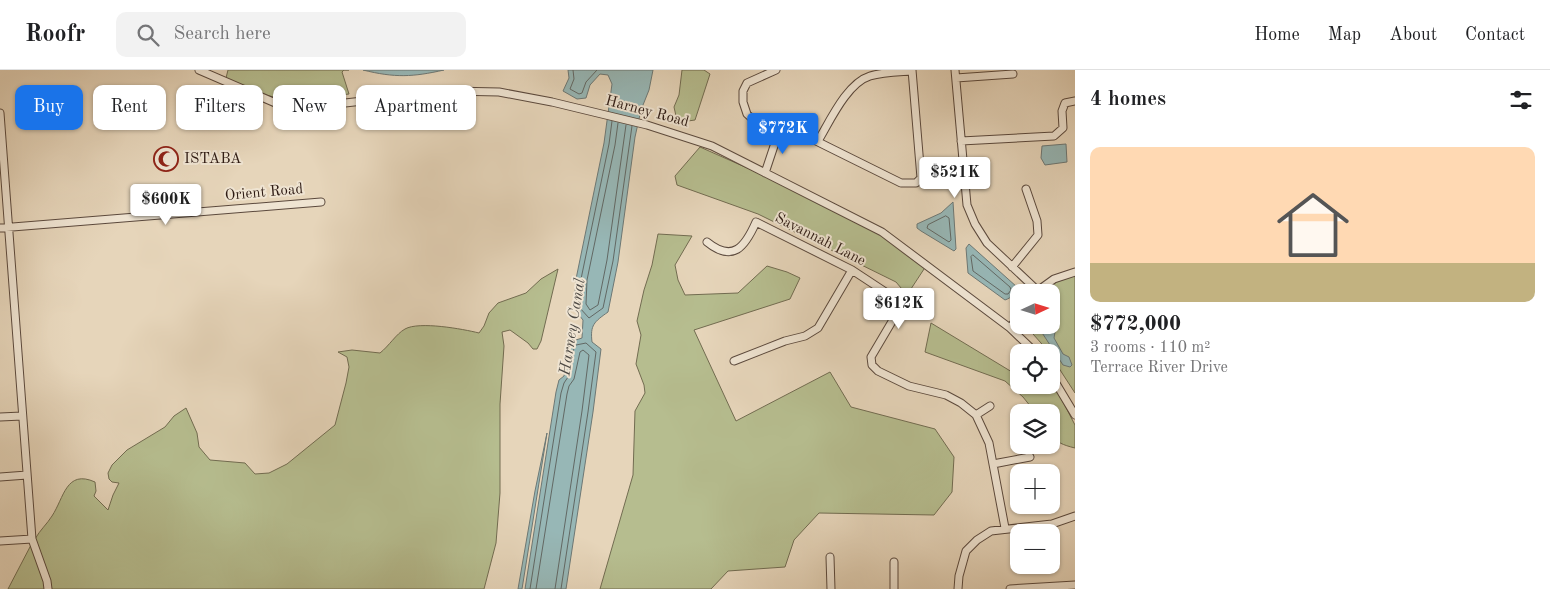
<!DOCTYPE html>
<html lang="en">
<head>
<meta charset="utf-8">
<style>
  :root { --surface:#fff; --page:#f2f2f2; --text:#202124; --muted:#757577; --line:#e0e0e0; --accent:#1a73e8 }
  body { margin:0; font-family:"Old Standard TT",serif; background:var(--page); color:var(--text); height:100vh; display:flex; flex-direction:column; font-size:19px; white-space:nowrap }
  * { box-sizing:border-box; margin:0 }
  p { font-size:16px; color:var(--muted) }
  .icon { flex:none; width:28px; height:28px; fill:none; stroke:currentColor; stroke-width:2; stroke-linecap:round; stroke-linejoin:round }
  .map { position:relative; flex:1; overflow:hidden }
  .side { display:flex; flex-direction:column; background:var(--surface); width:475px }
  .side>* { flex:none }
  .hud { position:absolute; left:15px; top:15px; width:475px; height:45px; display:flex; gap:10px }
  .needle { width:32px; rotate:86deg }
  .tools { position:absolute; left:1010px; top:214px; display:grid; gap:10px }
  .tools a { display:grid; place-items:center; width:50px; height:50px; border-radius:10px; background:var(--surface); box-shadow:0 1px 4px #0004; font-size:25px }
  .price { position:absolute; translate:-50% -42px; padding:0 11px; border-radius:5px; background:#fff; color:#222; font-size:16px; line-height:32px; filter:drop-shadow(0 1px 2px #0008) }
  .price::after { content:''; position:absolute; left:50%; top:30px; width:15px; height:11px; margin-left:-8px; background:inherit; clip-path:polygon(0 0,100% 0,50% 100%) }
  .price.active { background:var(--accent); color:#fff }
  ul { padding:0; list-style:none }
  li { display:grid; align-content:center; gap:10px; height:265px; padding:0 15px }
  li+li { border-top:1px solid var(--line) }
  li span { display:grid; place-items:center; height:155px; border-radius:10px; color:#555 }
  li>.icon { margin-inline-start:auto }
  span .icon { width:90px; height:90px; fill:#fffc; stroke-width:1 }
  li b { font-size:21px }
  h2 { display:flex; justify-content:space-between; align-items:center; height:60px; padding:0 15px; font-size:21px }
  .pill { padding:0 18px; border-radius:10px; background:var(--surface); box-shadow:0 1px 4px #0004; font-size:18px; line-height:45px }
  .pill.active { background:var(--accent); color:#fff }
  header { display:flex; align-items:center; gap:30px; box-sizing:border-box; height:70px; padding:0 25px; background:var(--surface); border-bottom:1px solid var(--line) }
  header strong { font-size:24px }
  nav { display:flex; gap:28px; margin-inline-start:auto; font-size:18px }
  .search { width:350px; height:45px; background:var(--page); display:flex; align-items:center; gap:12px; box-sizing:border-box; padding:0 18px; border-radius:10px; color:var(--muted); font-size:19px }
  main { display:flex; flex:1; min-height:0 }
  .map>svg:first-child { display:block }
  .green { fill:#b6bd8f; stroke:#726c51 }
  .water { fill:#97b7b6; stroke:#6d7875 }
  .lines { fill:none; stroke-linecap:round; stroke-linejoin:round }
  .shore { stroke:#626864; stroke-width:1 }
  .minor-casing { stroke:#5b493d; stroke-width:9 }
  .minor { stroke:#efe4d2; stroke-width:7 }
  .labels { text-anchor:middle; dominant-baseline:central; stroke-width:4; stroke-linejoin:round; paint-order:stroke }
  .street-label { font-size:15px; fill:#2d1a13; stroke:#efe4d2 }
  .poi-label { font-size:15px; fill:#2d1a13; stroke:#efe4d2; text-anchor:start }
  .water-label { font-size:16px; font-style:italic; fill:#4d4944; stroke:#efe4d2 }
</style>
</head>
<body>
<header>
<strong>Roofr</strong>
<div class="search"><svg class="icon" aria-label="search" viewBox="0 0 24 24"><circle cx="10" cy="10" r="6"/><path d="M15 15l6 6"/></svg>Search here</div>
<nav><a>Home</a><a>Map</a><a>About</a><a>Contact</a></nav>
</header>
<main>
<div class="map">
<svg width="1075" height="519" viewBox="0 0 1075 519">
  <rect width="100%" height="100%" fill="#e6d5ba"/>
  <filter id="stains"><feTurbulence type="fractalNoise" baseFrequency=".004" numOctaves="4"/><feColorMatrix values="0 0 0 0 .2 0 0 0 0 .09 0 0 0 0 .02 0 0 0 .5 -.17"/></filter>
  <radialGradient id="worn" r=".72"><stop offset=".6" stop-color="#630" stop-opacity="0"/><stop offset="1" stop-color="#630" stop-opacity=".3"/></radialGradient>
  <path class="green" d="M228,0H349H344L342,2L349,24L289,31L258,23L226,8Z
    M682,0H704L710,4L695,50L688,51L676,46L674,37L679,25Z
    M700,77L772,109L872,158L926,196L907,225L896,212L758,144L677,115L675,106Z
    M658,164L692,166L675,195L678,210L685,225L738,223L767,196L787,202L800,208L790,229L694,260L736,351L830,302L851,337L935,359L954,387L952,422L934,445L819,443L794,470L785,497L728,501L711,519H600L633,405L635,341L645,323L644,315L636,294L641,265L637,251L644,220L652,195Z
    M558,199L541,271L537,279H533L528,273L510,260L502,262L504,276L500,334V423L496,473L484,519H51L50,510L35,469C40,460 47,454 52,446C64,428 66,399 95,412L96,421L94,426L108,440L113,425L119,413L112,412L109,409L108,403L112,395L127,380L165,357L174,346L186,338L197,363L199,377L210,390L245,393L255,404L269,403L287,394L335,355L346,313L349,297L347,287L338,282L352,280L380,283C389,276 396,264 405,259C419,251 463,259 479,263L484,256L489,243L498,233L526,223L541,209Z
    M1075,205V323L1051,286V282H1049L1025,255H1051V222H1043L1056,210Z
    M931,253L1012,302L1019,298V315H1051V309L1075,355V378C1050,372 1051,366 1051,342H1035L1023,327L1005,311L925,282Z
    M31,475L44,511L45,519H8Z"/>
  <path class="water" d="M363,0H444C413,7 395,8 363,0Z
    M568,0H653L649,20L641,40L635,67L618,192L608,242C594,252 590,255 592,272L601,279L593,342L566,519H525L556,322L559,310L564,306L569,277L573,271L582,268L583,250L574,239L576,209L604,73L612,14L608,5L600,4L590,15L586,28L577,29L563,21L569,8Z
    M1066,74L1067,92L1045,95L1041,88L1042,76Z
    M953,132L956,179L954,181L921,161L917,158V154L941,143Z
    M969,174L1017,217C1017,223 1011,228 1005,230L968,203L966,178Z
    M1051,227L1054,229L1056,256L1054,268L1063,284L1069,287L1072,295L1070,297L1063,295L1037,255H1051Z
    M547,363L522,519H518L535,421Z"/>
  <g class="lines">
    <path class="shore" d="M573,0L574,9L570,19L579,24L582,23L586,12L597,0
      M612,51L609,74L581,209L579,237L589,248L603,238L613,191L632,56
      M618,53L615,75L587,210L586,234L590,240L598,235L607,190L626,55
      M946,146L949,148L951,170L949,172L927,158L928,155Z
      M973,185L1010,217L1011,220L1008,224H1005L973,201L971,187Z
      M530,519L561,323L564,313L568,307L574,278L576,275L586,273L596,282L588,342L561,519
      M536,519L567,324L569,316L574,309L580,282L583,280L589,285L582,341L555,519"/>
    <defs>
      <path id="minor" d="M199,0L280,35L301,38L451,21L499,22L552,32L647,55L712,76L882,162L1010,258L1035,282
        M776,0L747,13L743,21V32L747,44L757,53L769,59L798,62L901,113H916L921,108L912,0
        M955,0L967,135L975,154L987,173L1038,221
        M956,8L1013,4
        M0,43L32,469L47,511L48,519
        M818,71C830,51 847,13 870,6C883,2 898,2 912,1
        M961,71L1054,66L1063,58L1062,41L1065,33L1075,31
        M765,103L779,61
        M0,158L321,132
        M707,172C733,193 745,177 756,152L852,200L896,229L899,235L897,243L871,287L872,295L878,301L909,316L946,325L961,333L976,345L989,373L1005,458
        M1012,197L1038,165L1037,151L1026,119
        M1036,222L1054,209L1075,202
        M1010,258L1019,246
        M734,291L785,271L805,266L818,258L852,200
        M1051,305L1075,345
        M976,345L990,336
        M0,347L22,346
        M993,394L1030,387
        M0,407L27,405
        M0,471L32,469
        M830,487L831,519
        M894,519V492
        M958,519L959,506L966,481L977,470L991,461L1052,454L1075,446
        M1010,519L1075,515"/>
    </defs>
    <use href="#minor" class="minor-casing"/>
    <use href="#minor" class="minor"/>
  </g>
  <defs>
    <symbol id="mosque-ring" viewBox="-11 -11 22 22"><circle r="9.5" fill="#efe4d2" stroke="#8f2418" stroke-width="1.5"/><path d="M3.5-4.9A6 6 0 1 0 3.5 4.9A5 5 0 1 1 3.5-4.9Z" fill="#8f2418"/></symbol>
  </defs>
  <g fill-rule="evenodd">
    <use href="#mosque-ring" x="152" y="75" width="28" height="28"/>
  </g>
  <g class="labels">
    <g class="street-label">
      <text transform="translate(647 42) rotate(15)">Harney Road</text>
      <text transform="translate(264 123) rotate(-5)">Orient Road</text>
      <text transform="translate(820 170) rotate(27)">Savannah Lane</text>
    </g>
    <g class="poi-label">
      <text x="184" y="89">ISTABA</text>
    </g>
    <g class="water-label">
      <text transform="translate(573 257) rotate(-81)">Harney Canal</text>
    </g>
  </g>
  <rect width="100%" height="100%" filter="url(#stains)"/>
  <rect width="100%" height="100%" fill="url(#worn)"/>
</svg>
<div class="tools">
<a><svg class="needle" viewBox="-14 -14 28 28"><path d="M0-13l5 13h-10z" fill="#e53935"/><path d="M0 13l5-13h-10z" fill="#757577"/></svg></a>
<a><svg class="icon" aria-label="locate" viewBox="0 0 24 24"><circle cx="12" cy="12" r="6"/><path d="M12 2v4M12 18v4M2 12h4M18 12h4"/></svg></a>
<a><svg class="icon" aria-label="layers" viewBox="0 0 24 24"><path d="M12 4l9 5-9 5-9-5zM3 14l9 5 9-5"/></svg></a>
<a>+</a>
<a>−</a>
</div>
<b class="price active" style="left:783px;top:85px">$772K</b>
<b class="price" style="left:955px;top:129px">$521K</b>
<b class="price" style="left:166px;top:156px">$600K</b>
<b class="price" style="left:899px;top:260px">$612K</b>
<div class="hud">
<a class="pill active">Buy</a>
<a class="pill">Rent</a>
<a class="pill">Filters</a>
<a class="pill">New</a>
<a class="pill">Apartment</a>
</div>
</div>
<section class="side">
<h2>4 homes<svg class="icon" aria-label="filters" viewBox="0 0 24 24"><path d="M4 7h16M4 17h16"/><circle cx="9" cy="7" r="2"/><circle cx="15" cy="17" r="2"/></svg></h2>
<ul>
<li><span style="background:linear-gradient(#ffd9b3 75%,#c2b280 0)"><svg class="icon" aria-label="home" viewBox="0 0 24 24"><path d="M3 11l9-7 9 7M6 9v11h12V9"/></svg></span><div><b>$772,000</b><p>3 rooms · 110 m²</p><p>Terrace River Drive</p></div></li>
</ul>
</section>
</main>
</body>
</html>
